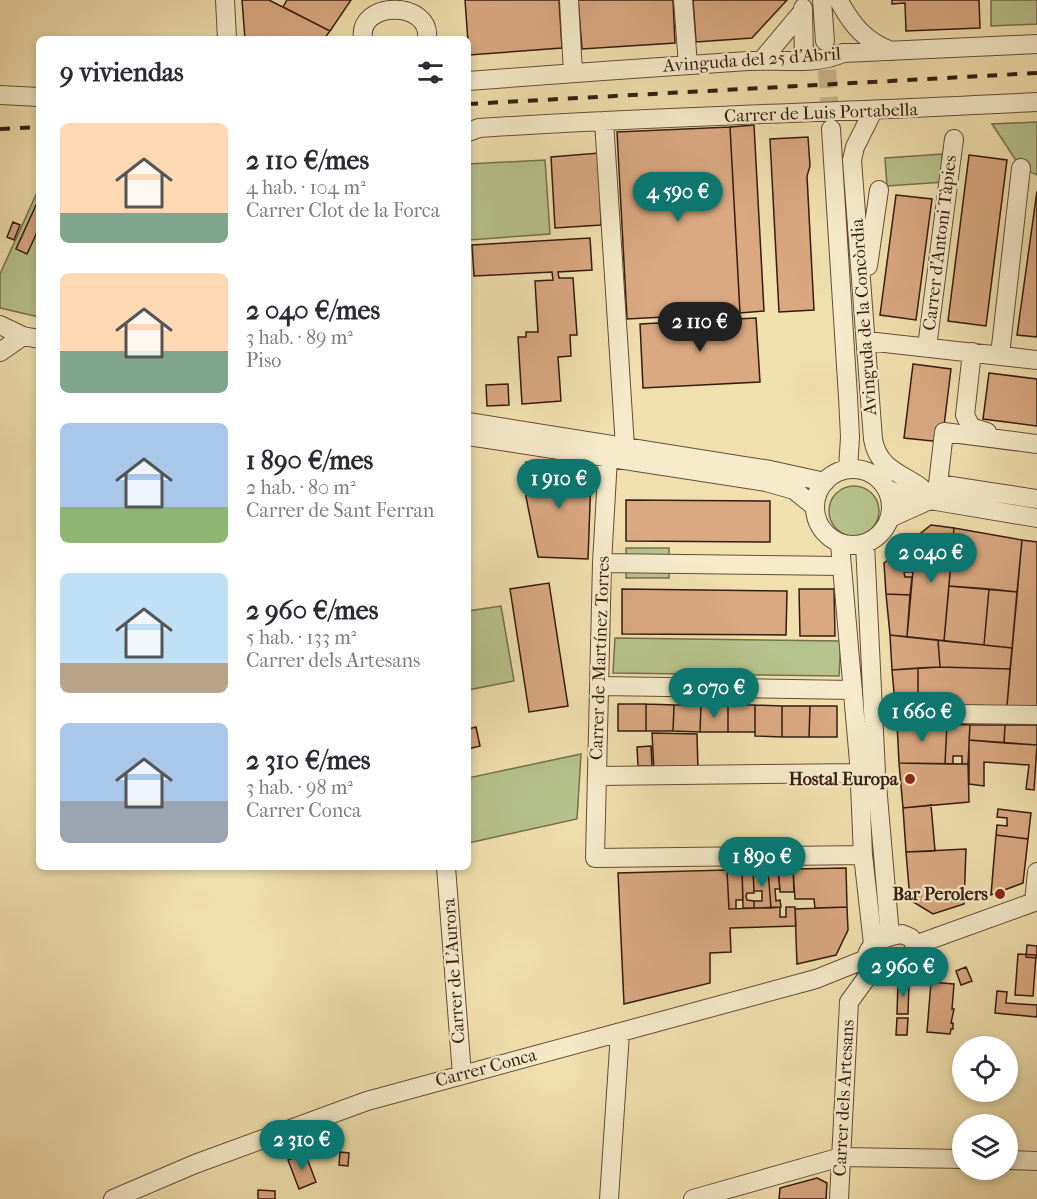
<!DOCTYPE html>
<html lang="es">
<head>
<meta charset="utf-8">
<style>
  :root { --surface:#fff; --page:#f2f2f3; --text:#2b2b33; --muted:#7c7c81; --accent:#0f766e }
  body { margin:0; font-family:"IM FELL French Canon",serif; background:var(--page); color:var(--text); height:100vh; display:flex; flex-direction:column; font-size:22px; white-space:nowrap }
  * { box-sizing:border-box; margin:0 }
  p { font-size:20px; color:var(--muted) }
  .icon { flex:none; width:33px; height:33px; fill:none; stroke:currentColor; stroke-width:2; stroke-linecap:round; stroke-linejoin:round }
  .map { position:relative; flex:1; overflow:hidden }
  .drawer { position:absolute; left:36px; top:36px; width:435px; height:834px; display:flex; flex-direction:column; background:var(--surface); border-radius:9px; box-shadow:0 3px 9px #0003 }
  .drawer>* { flex:none }
  .tools { position:absolute; left:952px; top:1036px; display:grid; gap:12px }
  .tools a { display:grid; place-items:center; width:66px; height:66px; border-radius:50%; background:var(--surface); box-shadow:0 3px 9px #0003; font-size:30px }
  .price { position:absolute; translate:-50% -51px; padding:0 14px; border-radius:21px; background:var(--accent); color:#fff; font-size:20px; line-height:39px; filter:drop-shadow(0 2px 3px #0008) }
  .price::after { content:''; position:absolute; left:50%; top:36px; width:18px; height:14px; margin-left:-9px; background:inherit; clip-path:polygon(0 0,100% 0,50% 100%) }
  .price.on { background:#222; color:#fff }
  ul { padding:0; list-style:none }
  li { display:flex; align-items:center; gap:18px; height:150px; padding:0 24px }
  li span { display:grid; place-items:center; flex:none; width:168px; height:120px; border-radius:9px; color:#555 }
  li>.icon { margin-inline-start:auto }
  span .icon { width:72px; height:72px; fill:#fffc; stroke-width:1 }
  li b { font-size:26px }
  h2 { display:flex; justify-content:space-between; align-items:center; height:72px; padding:0 24px; font-size:26px }
  .map>svg:first-child { display:block }
  .green { fill:#b7c38c; stroke:#766e4e; stroke-width:1.5 }
  .building { fill:#daa881; stroke:#351a0f; stroke-width:1.5 }
  .lines { fill:none; stroke-linecap:round; stroke-linejoin:round }
  .minor-tunnel { stroke:#cbb88e; stroke-width:18; stroke-dasharray:18 9; stroke-linecap:butt }
  .minor-casing { stroke:#644c37; stroke-width:20 }
  .minor { stroke:#f5ebca; stroke-width:18 }
  .rail { stroke:#351a0f; stroke-width:4; stroke-dasharray:10 10; stroke-linecap:butt }
  .poi-dot { fill:#8f2418; stroke:#f5ebca; stroke-width:2 }
  .labels { text-anchor:middle; dominant-baseline:central; stroke-width:4.5; stroke-linejoin:round; paint-order:stroke }
  .street-label { font-size:18px; fill:#351a0f; stroke:#f5ebca }
  .poi-label { font-size:18px; font-weight:bold; fill:#351a0f; stroke:#f5ebca; text-anchor:end }
</style>
</head>
<body>
<div class="map">
<svg width="1037" height="1199" viewBox="0 0 1037 1199">
  <rect width="100%" height="100%" fill="#f0e0ae"/>
  <filter id="stains"><feTurbulence type="fractalNoise" baseFrequency=".00333" numOctaves="4"/><feColorMatrix values="0 0 0 0 .2 0 0 0 0 .09 0 0 0 0 .02 0 0 0 .5 -.17"/></filter>
  <radialGradient id="worn" r=".72"><stop offset=".6" stop-color="#630" stop-opacity="0"/><stop offset="1" stop-color="#630" stop-opacity=".3"/></radialGradient>
  <path class="green" d="M991,0H1037V24L991,26Z
    M1037,122V175L1021,168L992,124Z
    M942,154L944,182L887,186L885,158Z
    M545,160L550,234L469,240L468,164Z
    M39,188V317L0,308V274Z
    M829 511a25 25 0 1 1 50 0a25 25 0 1 1-50 0Z
    M626,548H669V578H626Z
    M501,606L514,681L468,690V611Z
    M615,638L841,641L839,676L613,673Z
    M581,754L577,819L468,843V778Z"/>
  <path class="building" d="M242,0H269L330,31L324,39H245Z
    M287,0H351L330,31L283,7Z
    M465,0H559L562,48L469,55Z
    M578,0H673L675,43L582,49Z
    M693,0H787L752,38L696,42Z
    M892,0H979L980,28L906,31L905,3L892,4Z
    M754,125L764,311L740,313L730,127Z
    M730,127L740,313L627,319L617,132Z
    M808,137L810,166L807,176L814,310L779,312L770,139Z
    M599,153L601,225L555,228L551,157Z
    M969,155L1007,160L986,326L948,321Z
    M1037,191V337L1017,335Z
    M896,195L932,199L916,320L880,315Z
    M37,203L39,204V228L27,254L16,249Z
    M13,222L20,225L14,240L7,237Z
    M590,238L592,270L558,272L559,278H573L577,335H570L571,356L558,357L561,401L522,404L518,337H526V332H538L535,281L553,280L552,272L474,276L472,245Z
    M756,318L760,382L643,388L640,324Z
    M913,364L951,369L942,442L904,438Z
    M989,373L1037,379V426L983,419Z
    M508,384L509,405L487,406L486,385Z
    M526,462L582,470L591,477L588,559L538,557L526,497Z
    M626,500L770,501V542L626,541Z
    M931,525L954,528L944,641L907,637L916,537Z
    M954,528L1022,540L1017,592L949,586Z
    M916,537L912,572H904L905,577H912L910,595L886,594L884,563Z
    M1022,540L1037,542V707L1007,706Z
    M549,583L568,706L529,712L510,589Z
    M949,586L989,589L984,645L944,641Z
    M622,589L787,591L786,635L622,634Z
    M799,589H834L835,636H800Z
    M989,589L1017,592L1012,648L984,645Z
    M886,594L910,595L907,637L890,635Z
    M890,635L938,640L940,667L892,670Z
    M938,640L1012,648L1010,669L940,667Z
    M940,667L1010,669L1007,706L918,705V668Z
    M918,668V705L895,704L892,670Z
    M618,704H646V731H618Z
    M646,704L674,705L673,731H646Z
    M674,705H701L700,732L673,731Z
    M701,705H728V732H700Z
    M728,705H755V732H728Z
    M755,705L782,706V737L755,736Z
    M782,706H810L809,737H782Z
    M810,706H837V737H809Z
    M897,723L947,724L945,764L899,763Z
    M947,724L970,725L968,764H962V756H953V764H945Z
    M970,725H1005L1004,743L969,740Z
    M1005,725H1037V745L1004,743Z
    M476,727L480,746L468,749V729Z
    M652,733L697,734L698,770L654,771Z
    M969,740L1037,745L1034,790L1026,789L1029,765L984,762V786L969,784Z
    M651,746L652,766H638L637,747Z
    M899,763L968,764L969,802L903,808Z
    M931,805L935,851L906,852L903,808Z
    M998,809L1031,813L1028,839L996,835L997,825L1007,826V818L997,817Z
    M996,835L1028,839L1023,883L991,895Z
    M966,849L964,904L933,914L910,900L906,852Z
    M846,868L847,907L815,908L814,899H795L793,869Z
    M778,869H793L794,892H780Z
    M778,869L780,889H775L776,901L780,900L781,907L771,908L768,870Z
    M727,870L729,909L780,907V917H786V907H795L796,926L730,928L731,952L710,953V983L624,1004L618,873Z
    M727,870H742L743,900H736V909H729Z
    M742,870H753L754,893H747L746,896L747,900L754,901V908H743Z
    M753,870H768L771,908H754V901H762V891H754Z
    M847,907L848,930L836,955L797,964L795,909Z
    M1027,945L1037,946V958L1026,957Z
    M1018,954L1036,955L1033,996L1015,995Z
    M966,967L972,981L961,985L956,971Z
    M898,982L909,983L908,1014H897Z
    M931,982L954,984L952,1009H954L951,1023H953V1029H951L950,1034L927,1032Z
    M997,991L1007,992L1006,1003L1037,1005V1017L995,1013Z
    M897,1018H908L907,1035H896Z
    M340,1152L349,1153L348,1166L339,1165Z
    M305,1153L316,1182L299,1189L288,1160Z
    M817,1178L827,1183L826,1199H779L780,1188Z
    M258,1190L275,1191V1199H258Z"/>
  <g class="lines">
    <path class="minor-tunnel" d="M825,43L831,126"/>
    <defs>
      <path id="minor" d="M225,0L227,39
        M569,0L573,73
        M683,0L688,65
        M822,0L825,41
        M839,1C852,25 865,41 891,51
        M803,8L804,60
        M363,39C357,0 432,0 427,39
        M762,60L803,11
        M468,81C561,74 655,67 748,61C778,59 815,66 843,53L1037,44
        M0,95L39,97
        M873,111L855,147L852,160L873,439C879,478 922,476 930,500L909,498L887,489
        M604,121L625,447
        M831,129L848,397L850,437L848,469
        M468,132L479,128C665,116 851,112 1037,102
        M868,266L879,190
        M0,325L23,336L39,339
        M867,341L1037,360
        M927,347L954,139
        M0,352L23,336
        M972,352L965,415L971,427L987,432
        M1000,355L1021,168
        M468,422L770,470L825,482
        M468,436L766,482L794,490L814,506
        M1037,444L944,432L938,484L1037,499
        M608,458L602,563L595,858L863,855
        M815 507a38 38 0 1 1 76 0a38 38 0 1 1-76 0Z
        M890,518L930,500L1037,518
        M840,544L859,762L863,855L873,944
        M865,544L876,773L890,936
        M602,563L842,566
        M600,686L853,690
        M874,713L1037,715
        M597,776L860,773
        M446,867L462,1075
        M1034,902L1037,872
        M902,934L911,938L915,945C914,949 913,955 910,959C903,967 883,973 873,969L866,959C869,941 886,937 902,934Z
        M915,945L1037,901
        M1008,1160L1037,1161
        M113,1199L195,1164L367,1101L816,979L866,959
        M609,1199L620,1033
        M693,1199L841,1157L963,1159
        M839,1199L849,1002L873,969"/>
    </defs>
    <use href="#minor" class="minor-casing"/>
    <use href="#minor" class="minor"/>
    <path class="rail" d="M468,104L1037,73
      M0,129L39,127"/>
  </g>
  <g class="poi-dot">
    <circle cx="910" cy="779" r="6"/>
    <circle cx="1000" cy="894" r="6"/>
  </g>
  <g class="labels">
    <g class="street-label">
      <text transform="translate(752 60) rotate(-4)">Avinguda del 25 d'Abril</text>
      <text transform="translate(821 113) rotate(-2)">Carrer de Luis Portabella</text>
      <text transform="translate(940 243) rotate(-83)">Carrer d'Antoni Tàpies</text>
      <text transform="translate(864 317) rotate(-94)">Avinguda de la Concòrdia</text>
      <text transform="translate(600 658) rotate(-88)">Carrer de Martínez Torres</text>
      <text transform="translate(454 971) rotate(-94)">Carrer de L'Aurora</text>
      <text transform="translate(486 1068) rotate(-15)">Carrer Conca</text>
      <text transform="translate(844 1098) rotate(-87)">Carrer dels Artesans</text>
    </g>
    <g class="poi-label">
      <text x="898" y="779">Hostal Europa</text>
      <text x="988" y="894">Bar Perolers</text>
    </g>
  </g>
  <rect width="100%" height="100%" filter="url(#stains)"/>
  <rect width="100%" height="100%" fill="url(#worn)"/>
</svg>
<div class="tools">
<a><svg class="icon" aria-label="locate" viewBox="0 0 24 24"><circle cx="12" cy="12" r="6"/><path d="M12 2v4M12 18v4M2 12h4M18 12h4"/></svg></a>
<a><svg class="icon" aria-label="layers" viewBox="0 0 24 24"><path d="M12 4l9 5-9 5-9-5zM3 14l9 5 9-5"/></svg></a>
</div>
<b class="price" style="left:678px;top:223px">4 590 €</b>
<b class="price on" style="left:700px;top:353px">2 110 €</b>
<b class="price" style="left:559px;top:510px">1 910 €</b>
<b class="price" style="left:931px;top:584px">2 040 €</b>
<b class="price" style="left:714px;top:719px">2 070 €</b>
<b class="price" style="left:922px;top:743px">1 660 €</b>
<b class="price" style="left:762px;top:888px">1 890 €</b>
<b class="price" style="left:903px;top:998px">2 960 €</b>
<b class="price" style="left:302px;top:1171px">2 310 €</b>
<section class="drawer">
<h2>9 viviendas<svg class="icon" aria-label="filters" viewBox="0 0 24 24"><path d="M4 7h16M4 17h16"/><circle cx="9" cy="7" r="2"/><circle cx="15" cy="17" r="2"/></svg></h2>
<ul>
<li><span style="background:linear-gradient(#ffd9b3 75%,#7fa58c 0)"><svg class="icon" aria-label="home" viewBox="0 0 24 24"><path d="M3 11l9-7 9 7M6 9v11h12V9"/></svg></span><div><b>2 110 €/mes</b><p>4 hab. · 104 m²</p><p>Carrer Clot de la Forca</p></div></li>
<li><span style="background:linear-gradient(#ffd9b3 65%,#7fa58c 0)"><svg class="icon" aria-label="home" viewBox="0 0 24 24"><path d="M3 11l9-7 9 7M6 9v11h12V9"/></svg></span><div><b>2 040 €/mes</b><p>3 hab. · 89 m²</p><p>Piso</p></div></li>
<li><span style="background:linear-gradient(#a9c7e8 70%,#8fb573 0)"><svg class="icon" aria-label="home" viewBox="0 0 24 24"><path d="M3 11l9-7 9 7M6 9v11h12V9"/></svg></span><div><b>1 890 €/mes</b><p>2 hab. · 80 m²</p><p>Carrer de Sant Ferran</p></div></li>
<li><span style="background:linear-gradient(#bfe0f5 75%,#b9a48a 0)"><svg class="icon" aria-label="home" viewBox="0 0 24 24"><path d="M3 11l9-7 9 7M6 9v11h12V9"/></svg></span><div><b>2 960 €/mes</b><p>5 hab. · 133 m²</p><p>Carrer dels Artesans</p></div></li>
<li><span style="background:linear-gradient(#a9c7e8 65%,#9aa5b1 0)"><svg class="icon" aria-label="home" viewBox="0 0 24 24"><path d="M3 11l9-7 9 7M6 9v11h12V9"/></svg></span><div><b>2 310 €/mes</b><p>3 hab. · 98 m²</p><p>Carrer Conca</p></div></li>
</ul>
</section>
</div>
</body>
</html>
